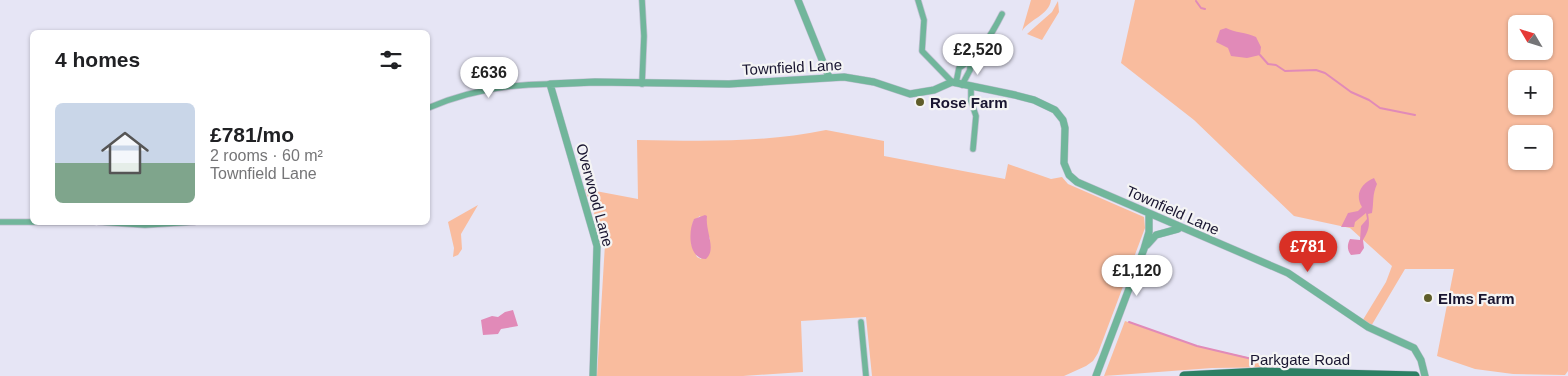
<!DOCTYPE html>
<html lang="en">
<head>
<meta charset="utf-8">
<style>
  :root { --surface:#fff; --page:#f2f2f2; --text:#202124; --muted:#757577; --accent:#d93025 }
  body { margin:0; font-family:Arial,sans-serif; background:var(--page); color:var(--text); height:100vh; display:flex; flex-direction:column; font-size:19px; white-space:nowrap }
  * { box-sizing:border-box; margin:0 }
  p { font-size:16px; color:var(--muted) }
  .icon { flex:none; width:28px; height:28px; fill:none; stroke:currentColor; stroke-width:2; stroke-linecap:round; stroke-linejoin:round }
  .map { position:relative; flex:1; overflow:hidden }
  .details { position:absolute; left:30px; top:30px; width:400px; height:195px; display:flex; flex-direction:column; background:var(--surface); border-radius:8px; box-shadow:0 1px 4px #0004 }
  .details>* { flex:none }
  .needle { width:32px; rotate:308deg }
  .fabs { position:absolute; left:1508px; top:15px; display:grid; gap:10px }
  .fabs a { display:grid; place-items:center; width:45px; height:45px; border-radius:8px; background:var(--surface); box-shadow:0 1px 4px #0004; font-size:25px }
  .price { position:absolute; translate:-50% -42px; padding:0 11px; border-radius:18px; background:#fff; color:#222; font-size:16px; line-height:32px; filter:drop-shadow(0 1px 2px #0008) }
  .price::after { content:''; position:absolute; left:50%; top:30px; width:15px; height:11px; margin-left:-8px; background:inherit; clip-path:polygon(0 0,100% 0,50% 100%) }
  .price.current { background:var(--accent); color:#fff }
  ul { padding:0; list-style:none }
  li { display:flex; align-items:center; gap:15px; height:125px; padding:0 25px }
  li span { display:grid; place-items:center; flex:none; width:140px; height:100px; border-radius:8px; color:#555 }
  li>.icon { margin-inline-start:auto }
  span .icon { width:60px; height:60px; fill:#fffc; stroke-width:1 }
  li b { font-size:21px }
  h2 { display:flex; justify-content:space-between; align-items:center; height:60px; padding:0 25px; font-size:21px }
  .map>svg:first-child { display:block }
  .green { fill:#f9bc9e; fill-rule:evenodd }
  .water { fill:#e18ab8 }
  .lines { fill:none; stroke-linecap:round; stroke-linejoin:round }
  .stream { stroke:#e18ab8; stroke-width:2 }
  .minor-casing { stroke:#c1c0d2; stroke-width:7 }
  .tertiary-casing { stroke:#c1c0d2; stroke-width:8 }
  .primary-casing { stroke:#c1c0d2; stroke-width:10 }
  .minor { stroke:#71b69b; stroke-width:5.5 }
  .tertiary { stroke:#71b69b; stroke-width:7 }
  .primary { stroke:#2d8064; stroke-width:9 }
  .poi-dot { fill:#5f5d2a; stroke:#f4f4f4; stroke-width:2 }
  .labels { text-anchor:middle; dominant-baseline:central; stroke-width:4.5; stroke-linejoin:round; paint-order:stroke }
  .street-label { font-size:15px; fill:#191530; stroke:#f4f4f4 }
  .poi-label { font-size:15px; font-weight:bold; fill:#191530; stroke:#f4f4f4; text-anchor:start }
</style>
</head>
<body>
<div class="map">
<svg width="1568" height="376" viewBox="0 0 1568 376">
  <rect width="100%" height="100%" fill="#e6e5f5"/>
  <path class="green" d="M1031,0H1051C1049,15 1030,19 1022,31Z
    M1135,0H1568V371L1565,375L1513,374L1475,369L1437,356L1454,269H1405L1370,328L1361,323L1386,282L1392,266L1350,228L1294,216L1194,120L1121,63ZM1516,24H1544V51H1516ZM1516,79H1544V106H1516ZM1516,134H1544V161H1516Z
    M1058,1L1059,12L1042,40L1027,34L1052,12Z
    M826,130L884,141V156L1005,179L1008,164L1051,179L1062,177L1068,184L1144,217L1145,228L1098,353L1093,361L1086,366L1064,376H872L866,317L801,321L803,372L743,376H597L605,244L585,189L638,199L637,140C703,141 762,143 826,130ZM700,216L710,239L701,259L697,257L691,243L693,221Z
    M478,205L461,234L462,249L458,255L453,257L454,248L448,222Z
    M1125,321L1197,346L1293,367L1212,368L1104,376Z"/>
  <path class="water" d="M1226,28C1235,33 1246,32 1256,37L1261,47L1260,55L1247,58L1231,56L1228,48L1216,42L1220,30Z
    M1374,178L1377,184C1372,195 1374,202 1372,213L1368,214C1370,225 1369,230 1363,240L1364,248L1360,254L1351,255C1347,250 1347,245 1350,239L1360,240L1361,226L1367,219L1366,213L1355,222L1354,227H1341L1348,213L1358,211L1362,207C1354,194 1362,183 1374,178Z
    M705,215L707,216C705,231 717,249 706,259C688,259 688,231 694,219Z
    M513,310L518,326L501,329L498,334L483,335L481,320L492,316L498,317L505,312Z"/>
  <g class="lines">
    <path class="stream" d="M1196,1L1201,8L1205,9
      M1260,55L1268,64L1276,65L1285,71L1316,70L1325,73L1351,92L1369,100L1380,108L1415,115
      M1129,322L1197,346L1269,363"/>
    <defs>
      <path id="minor" d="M642,0L644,36L642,84
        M918,0L924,20L922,51L952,82
        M956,83L959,68C979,56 992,34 1002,14
        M962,85L970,70V62
        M971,87V101L976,116L973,149
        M428,108C468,91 507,84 550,84
        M0,222H94
        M99,222L145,225L194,222
        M861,322L866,376"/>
      <path id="tertiary" d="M798,0L829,77
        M1147,245L1156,235L1178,229
        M593,376L597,246L550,84L595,82L729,84L844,77L874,82L910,94L934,90L952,82L1015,95L1034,100L1055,110L1063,120L1065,128L1064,163L1069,175L1077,182L1288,273L1368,327L1414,348L1421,360L1425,376
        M1096,376L1144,249L1149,232V215"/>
      <path id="primary" d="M1184,376L1261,372L1415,376"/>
    </defs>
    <use href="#minor" class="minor-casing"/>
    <use href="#tertiary" class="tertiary-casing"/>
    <use href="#primary" class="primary-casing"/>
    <use href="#minor" class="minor"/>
    <use href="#tertiary" class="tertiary"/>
    <use href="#primary" class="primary"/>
  </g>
  <g class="poi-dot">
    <circle cx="920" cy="102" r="5"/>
    <circle cx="1428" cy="298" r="5"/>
  </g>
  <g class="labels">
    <g class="street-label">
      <text transform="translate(792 67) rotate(-3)">Townfield Lane</text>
      <text transform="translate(595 195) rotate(75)">Overwood Lane</text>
      <text transform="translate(1173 210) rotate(24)">Townfield Lane</text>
      <text x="1300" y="359">Parkgate Road</text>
    </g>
    <g class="poi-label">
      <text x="930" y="102">Rose Farm</text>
      <text x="1438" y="298">Elms Farm</text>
    </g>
  </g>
</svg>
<div class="fabs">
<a><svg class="needle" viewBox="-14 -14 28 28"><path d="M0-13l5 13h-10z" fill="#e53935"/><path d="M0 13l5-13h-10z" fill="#757577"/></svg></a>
<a>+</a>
<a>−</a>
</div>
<b class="price" style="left:978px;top:76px">£2,520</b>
<b class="price" style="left:489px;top:99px">£636</b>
<b class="price current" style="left:1308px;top:273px">£781</b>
<b class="price" style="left:1137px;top:297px">£1,120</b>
<section class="details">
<h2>4 homes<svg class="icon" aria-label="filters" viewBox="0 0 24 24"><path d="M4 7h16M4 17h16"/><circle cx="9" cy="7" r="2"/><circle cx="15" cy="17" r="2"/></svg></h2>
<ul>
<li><span style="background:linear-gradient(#c9d6e8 60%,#7fa58c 0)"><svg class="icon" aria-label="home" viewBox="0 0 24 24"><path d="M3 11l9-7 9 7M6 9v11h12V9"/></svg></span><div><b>£781/mo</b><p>2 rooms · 60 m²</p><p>Townfield Lane</p></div></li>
</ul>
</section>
</div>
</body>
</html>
